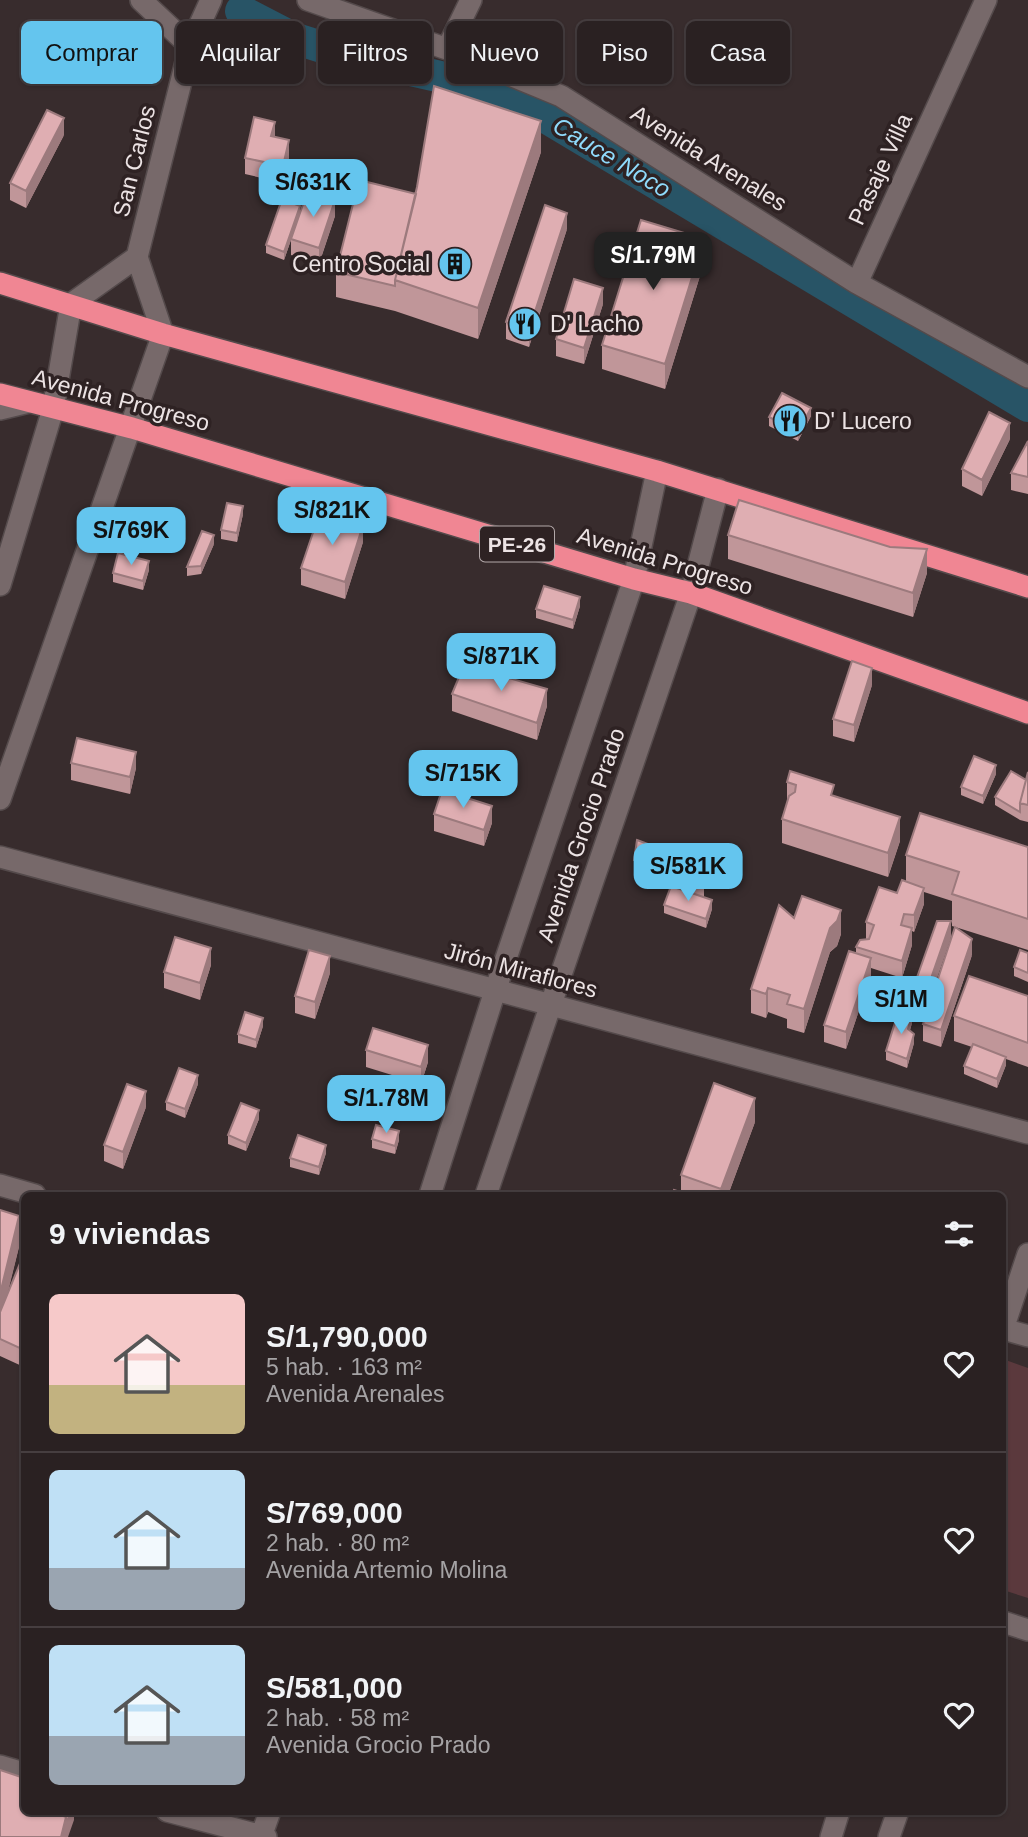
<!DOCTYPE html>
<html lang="es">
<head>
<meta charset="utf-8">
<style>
  :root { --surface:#2a2122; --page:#362e2f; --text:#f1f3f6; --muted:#a5a3a5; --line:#463e40; --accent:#64c5ee }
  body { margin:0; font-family:Helvetica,sans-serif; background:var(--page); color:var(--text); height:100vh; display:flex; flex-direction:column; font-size:26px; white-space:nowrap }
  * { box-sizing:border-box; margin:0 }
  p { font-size:23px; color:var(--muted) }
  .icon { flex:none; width:38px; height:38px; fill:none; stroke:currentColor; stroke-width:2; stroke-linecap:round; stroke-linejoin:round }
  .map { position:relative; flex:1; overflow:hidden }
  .details { position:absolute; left:21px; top:1192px; width:985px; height:623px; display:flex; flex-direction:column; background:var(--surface); border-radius:10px; box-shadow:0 2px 5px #0004,0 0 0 2px var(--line) }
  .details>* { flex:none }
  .hud { position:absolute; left:21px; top:21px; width:987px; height:63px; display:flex; gap:14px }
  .price { position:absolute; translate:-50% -60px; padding:0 16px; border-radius:14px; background:var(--accent); color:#111; font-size:23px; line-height:46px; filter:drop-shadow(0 2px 4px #0008) }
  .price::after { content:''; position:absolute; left:50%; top:42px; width:21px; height:16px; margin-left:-10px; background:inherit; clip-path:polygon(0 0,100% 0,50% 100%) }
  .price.active { background:#222; color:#fff }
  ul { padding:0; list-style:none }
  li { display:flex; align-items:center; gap:21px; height:175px; padding:0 28px }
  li+li { border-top:2px solid var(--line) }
  li span { display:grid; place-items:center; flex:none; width:196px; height:140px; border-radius:10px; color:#555 }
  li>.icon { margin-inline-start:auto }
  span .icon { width:84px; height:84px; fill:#fffc; stroke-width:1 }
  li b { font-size:30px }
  h2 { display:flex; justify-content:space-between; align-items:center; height:84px; padding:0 28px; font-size:30px }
  .pill { padding:0 24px; border-radius:10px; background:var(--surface); box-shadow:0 2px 5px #0004,0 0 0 2px var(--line); font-size:24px; line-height:63px }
  .pill.active { background:var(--accent); color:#111 }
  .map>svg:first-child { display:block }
  .green { fill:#5b393d }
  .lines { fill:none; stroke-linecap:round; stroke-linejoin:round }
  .canal { stroke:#285466; stroke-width:32 }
  .minor-casing { stroke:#544a4b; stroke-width:24 }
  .highway-casing { stroke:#544a4b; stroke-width:24 }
  .minor { stroke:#77696a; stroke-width:21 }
  .highway { stroke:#f08693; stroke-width:21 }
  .wall { fill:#c09699 }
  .shaded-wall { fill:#9c7a7d }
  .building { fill:#dfaeb2; stroke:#9c7a7d; stroke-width:2 }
  .labels { text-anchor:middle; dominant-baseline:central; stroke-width:7; stroke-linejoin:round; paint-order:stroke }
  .shield { fill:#2e2223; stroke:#b3a9aa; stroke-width:2 }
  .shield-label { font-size:21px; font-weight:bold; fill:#ece3e4 }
  .street-label { font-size:23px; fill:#ece3e4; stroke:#2e2223 }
  .poi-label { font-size:23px; fill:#ece3e4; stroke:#2e2223; text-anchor:start }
  .water-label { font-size:24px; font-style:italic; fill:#8fdafb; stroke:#2e2223 }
</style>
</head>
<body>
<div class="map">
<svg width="1028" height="1837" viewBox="0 0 1028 1837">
  <rect width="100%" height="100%" fill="#382c2d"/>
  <path class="green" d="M1003,1359L1028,1368V1598L1003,1590Z"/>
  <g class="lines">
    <path class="canal" d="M241,11L293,38L357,58L472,84L547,118L1028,406"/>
    <defs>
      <path id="minor" d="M141,0L190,46
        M308,0L447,49L561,96L857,283L1028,377
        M447,49L471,0
        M857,283L986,0
        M0,409L29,402
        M0,585L53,409L71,304L137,257
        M0,799L163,334L137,257L190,46L211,0
        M0,857L1028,1133
        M0,1185L35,1195
        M430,1195L495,991L634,579L657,471
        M486,1195L691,593L718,489
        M0,1227L24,1234
        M1003,1329L1028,1254
        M1003,1329L1028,1336
        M1003,1622L1028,1630
        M0,1766L24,1773
        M167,1811L266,1837
        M261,1837L270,1811
        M831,1837L839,1811
        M889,1837L898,1811"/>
      <path id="highway" d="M0,283L163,334L657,471L1028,587
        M0,394L132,428L634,579L691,593L1028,713"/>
    </defs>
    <use href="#minor" class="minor-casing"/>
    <use href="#highway" class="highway-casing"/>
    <use href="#minor" class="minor"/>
    <use href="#highway" class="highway"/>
  </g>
  <path class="wall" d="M74,47L64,83L31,74V57Z
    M64,135L26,208L10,200V183Z
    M275,137L289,157L283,183L245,174V158Z
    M541,152L478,339L395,311L336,297V272L416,194Z
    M300,212L335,216L319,264L291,255V240L284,260L266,253V245Z
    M567,229L529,347L506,339V322Z
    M704,263L665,389L602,369V345Z
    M603,304L584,364L556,356V339Z
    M811,416L798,441L769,426V417Z
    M1010,439L982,496L962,486V469Z
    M1028,441V494L1011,490V473Z
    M243,514L237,542L221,539V530Z
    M728,535L927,573L913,617L728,559Z
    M363,542L345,599L301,585V568Z
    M214,544L201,574L187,576V567Z
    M149,570L143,590L113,582V573Z
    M580,606L573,629L536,618V609Z
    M872,685L854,742L833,736V719Z
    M452,694L547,706L537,740L452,711Z
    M71,763L136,768L130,794L71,780Z
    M1028,772V822L1020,820L995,805V797L1026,780Z
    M996,774L983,804L961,795V787Z
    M787,782L834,796L900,841L888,877L782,843V819L787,805Z
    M434,814L492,823L484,846L434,831Z
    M1028,847V950L952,926V901L924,892V904L914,932L912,931V945L902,978L871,968V975L846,1049L824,1042V1025L856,953V947L866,939V922L897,893L906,882V855Z
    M634,860L704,865V897L712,909L706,928L664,913V905L670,889L634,876Z
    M794,918L841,934L837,946L830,952L804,1033L787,1028V1019L768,1012L766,1018L751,1013V989Z
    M951,937L922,1021L912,1018V1023L910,1030L914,1043L907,1068L886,1060V1051L909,1014V1000Z
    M1028,953V982L1014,976V967Z
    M972,955L941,1047L923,1041V1024Z
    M211,965L200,1000L164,988V972Z
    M330,973L315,1019L295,1013V996Z
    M1028,996V1067L1006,1059V1065L997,1088L964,1074V1066L972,1047L954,1041V1016Z
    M263,1026L256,1048L238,1043V1034Z
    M366,1050L428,1062L421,1084L366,1067Z
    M198,1084L185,1118L166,1110V1102Z
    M146,1107L123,1169L104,1161V1145Z
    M259,1119L246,1151L228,1144V1135Z
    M755,1122L728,1195H673L681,1192V1175Z
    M372,1139L399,1140L395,1154L372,1148Z
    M326,1153L319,1175L290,1167V1158Z
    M0,1210L19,1247L7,1294L24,1261V1367L0,1356Z"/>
  <path class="shaded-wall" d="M74,31V47L64,83V66Z
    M64,118V135L26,208V191Z
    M541,121V152L478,339V308Z
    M275,122V138L271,136Z
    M289,140V157L283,183V166Z
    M335,200V216L319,264V248Z
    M300,206V214L284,260V252Z
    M567,213V229L529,347V330Z
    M704,239V263L665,389V364Z
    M603,288V304L584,364V348Z
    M811,408V416L798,441V432Z
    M1010,423V439L982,496V480Z
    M243,506V514L237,542V533Z
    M363,525V542L345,599V582Z
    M214,535V544L201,574V566Z
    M927,549V573L913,617V593Z
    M149,561V570L143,590V581Z
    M580,597V606L573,629V620Z
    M872,668V685L854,742V725Z
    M547,689V706L537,740V723Z
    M136,752V768L130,794V777Z
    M996,765V774L983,804V796Z
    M492,806V823L484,846V830Z
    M900,817V841L888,877V853Z
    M924,888V904L914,932V915Z
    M712,900V909L706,928V919Z
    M841,910V934L837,946L830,952L804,1033V1009L830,928Z
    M951,921V937L922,1021V1004Z
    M912,928V945L902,978V961Z
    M972,939V955L941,1047V1030Z
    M211,948V965L200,1000V983Z
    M330,956V973L315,1019V1002Z
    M871,958V975L846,1049V1032Z
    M768,988V1012L766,1018V994Z
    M912,1015V1023L908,1037V1029Z
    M263,1018V1026L256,1048V1040Z
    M914,1034V1043L907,1068V1059Z
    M428,1045V1062L421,1084V1067Z
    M1006,1057V1065L997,1088V1079Z
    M198,1075V1084L185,1118V1109Z
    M146,1091V1107L123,1169V1152Z
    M755,1098V1122L728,1195H721V1189Z
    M259,1110V1119L246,1151V1143Z
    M399,1131V1140L395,1154V1146Z
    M326,1145V1153L319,1175V1167Z
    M19,1216V1247L0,1325V1294Z
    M71,1811H74V1820L68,1837H61L66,1817Z"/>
  <path class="building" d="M42,21L74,31L64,66L31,57Z
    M434,86L541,121L478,308L395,280L417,187Z
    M47,110L64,118L26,191L10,183Z
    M254,117L275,122L271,136L289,140L283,166L245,158Z
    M359,180L416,194L395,280V286L336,272Z
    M308,190L335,200L319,248L291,239Z
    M282,199L300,206L284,252L266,245Z
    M545,205L567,213L529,330L506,322Z
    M641,220L704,239L665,364L602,345Z
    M574,279L603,288L584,348L556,339Z
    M782,393L811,408L798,432L769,417Z
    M989,412L1010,423L982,480L962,469Z
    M1028,441V477L1011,473Z
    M739,500L890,547L927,549L913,593L728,535Z
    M227,503L243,506L237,533L221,530Z
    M320,512L363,525L345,582L301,568Z
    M202,531L214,535L201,566L187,567Z
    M118,553L149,561L143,581L113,573Z
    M544,586L580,597L573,620L536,609Z
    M852,661L872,668L854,725L833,719Z
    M464,665L547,689L537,723L452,694Z
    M77,738L136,752L130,777L71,763Z
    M974,756L996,765L983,796L961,787Z
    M790,771L834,785L831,795L900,817L888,853L782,819L789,796L795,792L796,785L787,782Z
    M1011,771L1026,780L1020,803V812L995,797Z
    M1028,772V805L1020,803Z
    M442,790L492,806L484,830L434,814Z
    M920,813L1028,847V919L952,894L959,872L906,855Z
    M637,840L704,865V883L634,860Z
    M902,880L924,888L914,915L904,914L901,925L912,928L902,961L856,947L860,940L869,939L874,925L866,922L879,887L897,893Z
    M671,886L712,900L706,919L664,905Z
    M802,896L841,910L837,921L830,928L804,1009L787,1004L790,995L768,988L766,994L751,989L779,905L794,918Z
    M937,921H951L922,1004L909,1000Z
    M955,927L972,939L941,1030L923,1024Z
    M175,937L211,948L200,983L164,972Z
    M309,950L330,956L315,1002L295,996Z
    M1020,950L1028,953V973L1014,967Z
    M849,951L871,958L846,1032L824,1025Z
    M969,976L1028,996V1043L954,1016Z
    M899,1010L912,1015L908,1029L914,1034L907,1059L886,1051Z
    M245,1012L263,1018L256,1040L238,1034Z
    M373,1028L428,1045L421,1067L366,1050Z
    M973,1044L1006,1057L997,1079L964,1066Z
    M179,1068L198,1075L185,1109L166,1102Z
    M714,1083L755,1098L721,1189L681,1175Z
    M127,1084L146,1091L123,1152L104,1145Z
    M241,1103L259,1110L246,1143L228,1135Z
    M376,1125L399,1131L395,1146L372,1139Z
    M298,1135L326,1145L319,1167L290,1158Z
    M674,1190L689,1195H673Z
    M0,1210L19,1216L0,1294Z
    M21,1261H24V1350L0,1339V1312Z
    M0,1770L24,1778V1811H51L66,1817L61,1837H0Z
    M51,1811H71L66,1824V1817Z"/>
  <defs>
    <symbol id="building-disc" viewBox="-11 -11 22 22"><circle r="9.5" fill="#64c5ee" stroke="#2e2223"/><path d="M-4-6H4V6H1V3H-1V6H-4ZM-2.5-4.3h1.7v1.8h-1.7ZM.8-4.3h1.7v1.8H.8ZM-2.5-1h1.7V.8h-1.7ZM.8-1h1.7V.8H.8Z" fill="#111"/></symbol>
    <symbol id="restaurant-disc" viewBox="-11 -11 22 22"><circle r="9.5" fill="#64c5ee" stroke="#2e2223"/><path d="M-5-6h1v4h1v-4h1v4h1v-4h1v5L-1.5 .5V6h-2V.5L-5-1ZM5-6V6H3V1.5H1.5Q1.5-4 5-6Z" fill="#111"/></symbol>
  </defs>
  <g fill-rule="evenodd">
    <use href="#building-disc" x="436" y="245" width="38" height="38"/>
    <use href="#restaurant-disc" x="506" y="305" width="38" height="38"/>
    <use href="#restaurant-disc" x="771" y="402" width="38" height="38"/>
  </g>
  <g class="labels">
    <rect class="shield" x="480" y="526.5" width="74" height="35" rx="5"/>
    <g class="shield-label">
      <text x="517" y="544">PE-26</text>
    </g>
    <g class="street-label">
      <text transform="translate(709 158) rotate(32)">Avenida Arenales</text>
      <text transform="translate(134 161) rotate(-76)">San Carlos</text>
      <text transform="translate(880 169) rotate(-65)">Pasaje Villa</text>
      <text transform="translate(121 400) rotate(15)">Avenida Progreso</text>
      <text transform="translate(665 561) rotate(17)">Avenida Progreso</text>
      <text transform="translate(581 835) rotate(-71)">Avenida Grocio Prado</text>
      <text transform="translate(521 970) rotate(15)">Jirón Miraflores</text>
    </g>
    <g class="poi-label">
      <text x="430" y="264" text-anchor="end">Centro Social</text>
      <text x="550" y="324">D' Lacho</text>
      <text x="814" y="421">D' Lucero</text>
    </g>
    <g class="water-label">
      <text transform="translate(612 157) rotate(31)">Cauce Noco</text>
    </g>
  </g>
</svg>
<b class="price" style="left:313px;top:219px">S/631K</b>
<b class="price active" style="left:653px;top:292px">S/1.79M</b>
<b class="price" style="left:332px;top:547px">S/821K</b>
<b class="price" style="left:131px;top:567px">S/769K</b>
<b class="price" style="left:501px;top:693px">S/871K</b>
<b class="price" style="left:463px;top:810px">S/715K</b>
<b class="price" style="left:688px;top:903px">S/581K</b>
<b class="price" style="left:901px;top:1036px">S/1M</b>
<b class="price" style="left:386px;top:1135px">S/1.78M</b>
<div class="hud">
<a class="pill active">Comprar</a>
<a class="pill">Alquilar</a>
<a class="pill">Filtros</a>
<a class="pill">Nuevo</a>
<a class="pill">Piso</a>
<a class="pill">Casa</a>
</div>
<section class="details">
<h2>9 viviendas<svg class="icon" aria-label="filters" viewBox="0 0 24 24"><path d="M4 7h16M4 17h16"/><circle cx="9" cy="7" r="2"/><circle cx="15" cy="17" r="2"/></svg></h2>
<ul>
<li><span style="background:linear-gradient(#f6c9c9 65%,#c2b280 0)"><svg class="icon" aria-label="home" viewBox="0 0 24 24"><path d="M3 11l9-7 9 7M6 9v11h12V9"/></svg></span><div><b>S/1,790,000</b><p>5 hab. · 163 m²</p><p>Avenida Arenales</p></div><svg class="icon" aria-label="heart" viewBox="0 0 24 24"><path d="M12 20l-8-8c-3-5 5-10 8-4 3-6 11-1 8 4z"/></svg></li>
<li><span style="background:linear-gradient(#bfe0f5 70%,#9aa5b1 0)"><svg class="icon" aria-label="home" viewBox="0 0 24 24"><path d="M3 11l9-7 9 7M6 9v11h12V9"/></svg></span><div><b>S/769,000</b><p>2 hab. · 80 m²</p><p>Avenida Artemio Molina</p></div><svg class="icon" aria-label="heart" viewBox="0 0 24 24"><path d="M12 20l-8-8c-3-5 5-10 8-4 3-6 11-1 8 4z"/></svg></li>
<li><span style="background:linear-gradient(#bfe0f5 65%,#9aa5b1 0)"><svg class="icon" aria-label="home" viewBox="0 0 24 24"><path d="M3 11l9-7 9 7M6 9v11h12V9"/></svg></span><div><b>S/581,000</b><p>2 hab. · 58 m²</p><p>Avenida Grocio Prado</p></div><svg class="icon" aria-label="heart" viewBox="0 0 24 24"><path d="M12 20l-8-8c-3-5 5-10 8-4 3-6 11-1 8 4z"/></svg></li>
</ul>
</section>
</div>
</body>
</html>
